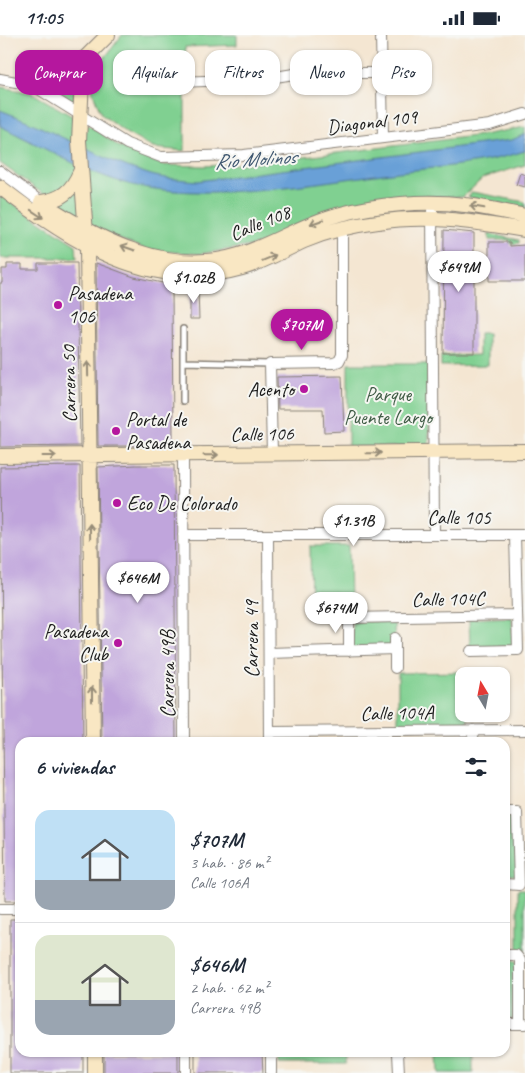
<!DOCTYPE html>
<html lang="es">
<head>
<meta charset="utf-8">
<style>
  :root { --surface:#fff; --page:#f2f2f3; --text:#1f2937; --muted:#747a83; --line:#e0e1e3; --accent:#b5179e }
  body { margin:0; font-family:Caveat,sans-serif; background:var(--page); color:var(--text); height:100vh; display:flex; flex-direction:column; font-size:19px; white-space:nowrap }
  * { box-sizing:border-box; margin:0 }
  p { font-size:16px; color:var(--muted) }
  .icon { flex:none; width:28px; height:28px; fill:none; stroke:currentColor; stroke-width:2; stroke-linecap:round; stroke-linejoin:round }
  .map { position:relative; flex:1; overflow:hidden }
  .details { position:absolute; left:15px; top:702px; width:495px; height:320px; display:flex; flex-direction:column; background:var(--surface); border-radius:15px; box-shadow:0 1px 4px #0004 }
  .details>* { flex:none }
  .banner { position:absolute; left:15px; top:15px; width:495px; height:45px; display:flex; gap:10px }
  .needle { width:32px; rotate:350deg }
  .tools { position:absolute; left:455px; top:632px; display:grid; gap:10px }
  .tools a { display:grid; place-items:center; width:55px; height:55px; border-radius:10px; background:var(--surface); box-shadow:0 1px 4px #0004; font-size:25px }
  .price { position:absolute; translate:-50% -42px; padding:0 11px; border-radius:18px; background:#fff; color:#222; font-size:16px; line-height:32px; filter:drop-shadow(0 1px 2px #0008) }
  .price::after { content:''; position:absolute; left:50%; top:30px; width:15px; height:11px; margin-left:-8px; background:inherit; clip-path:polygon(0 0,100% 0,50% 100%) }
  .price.current { background:var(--accent); color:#fff }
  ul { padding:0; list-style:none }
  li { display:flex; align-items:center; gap:15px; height:125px; padding:0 20px }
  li+li { border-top:1px solid var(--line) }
  li span { display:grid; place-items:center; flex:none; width:140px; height:100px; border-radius:15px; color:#555 }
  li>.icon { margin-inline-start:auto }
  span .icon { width:60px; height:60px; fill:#fffc; stroke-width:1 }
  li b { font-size:21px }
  h2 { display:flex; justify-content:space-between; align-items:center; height:60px; padding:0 20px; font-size:21px }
  .tag { padding:0 18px; border-radius:15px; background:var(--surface); box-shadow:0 1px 4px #0004; font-size:18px; line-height:45px }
  .tag.current { background:var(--accent); color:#fff }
  .status { display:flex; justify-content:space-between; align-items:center; height:35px; padding:0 25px; background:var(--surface); direction:ltr }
  .status svg { height:14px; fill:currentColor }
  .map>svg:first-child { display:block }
  .green { fill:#80d091; stroke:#4e7656 }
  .water { fill:#69a0d7; stroke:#425e7a }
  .building { fill:#c0a5dc }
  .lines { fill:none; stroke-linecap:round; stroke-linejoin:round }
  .lane-casing { stroke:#888177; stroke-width:8 }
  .street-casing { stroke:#888177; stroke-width:12 }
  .secondary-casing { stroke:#888177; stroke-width:16 }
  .lane { stroke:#fff; stroke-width:5 }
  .street { stroke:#fff; stroke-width:10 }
  .secondary { stroke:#f9e7c3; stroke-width:14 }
  .oneway { stroke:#968c78 }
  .poi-dot { fill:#b5179e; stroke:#f6f6f2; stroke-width:2 }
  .labels { text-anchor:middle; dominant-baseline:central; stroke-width:4; stroke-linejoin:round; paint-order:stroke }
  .street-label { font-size:20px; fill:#1c1c1c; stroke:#f6f6f2 }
  .poi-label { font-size:20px; fill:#1c1c1c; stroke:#f6f6f2; text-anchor:start }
  .park-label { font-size:20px; fill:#3f5b45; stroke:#f6f6f2 }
  .water-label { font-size:21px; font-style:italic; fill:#3f5770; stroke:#f6f6f2 }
</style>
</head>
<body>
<div class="status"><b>11:05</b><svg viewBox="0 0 49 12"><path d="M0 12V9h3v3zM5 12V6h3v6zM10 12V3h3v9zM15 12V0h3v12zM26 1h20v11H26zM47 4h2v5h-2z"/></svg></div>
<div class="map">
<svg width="525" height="1038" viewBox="0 0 525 1038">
  <rect width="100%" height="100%" fill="#f6f6f2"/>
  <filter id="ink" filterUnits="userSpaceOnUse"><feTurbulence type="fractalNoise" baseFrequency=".02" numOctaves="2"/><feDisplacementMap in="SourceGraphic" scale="10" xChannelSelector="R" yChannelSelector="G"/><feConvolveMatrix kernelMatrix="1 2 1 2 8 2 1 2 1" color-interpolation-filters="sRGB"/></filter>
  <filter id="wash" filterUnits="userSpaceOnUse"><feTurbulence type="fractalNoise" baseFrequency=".0096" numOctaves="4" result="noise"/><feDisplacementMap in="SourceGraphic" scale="20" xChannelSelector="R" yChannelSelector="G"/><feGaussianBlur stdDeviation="1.12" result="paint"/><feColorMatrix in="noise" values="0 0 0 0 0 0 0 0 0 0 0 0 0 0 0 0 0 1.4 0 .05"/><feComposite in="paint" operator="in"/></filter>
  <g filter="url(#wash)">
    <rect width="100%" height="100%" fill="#f4e6d2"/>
    <path class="green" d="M122,0H237V10L185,12V116L153,113L126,98L101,79L92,55L100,29Z
      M76,38L74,66L49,52Z
      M0,52L32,58L98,96L118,111L162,130L204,131L256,128L482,100L525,92V130L483,143L463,162L425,161L251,211L199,219L148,215L92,194L0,128Z
      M472,157L525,167V173L468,162Z
      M0,160L76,210L77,223H0Z
      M489,199L519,205V208L511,209L510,205H489Z
      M479,299H488V330L441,331V321L479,320Z
      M348,329H429V412H348Z
      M310,511H349L350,575L311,576Z
      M512,582L513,611L470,613L469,584Z
      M394,586L395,613L352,615V587Z
      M467,637V641H464V679H468V692L398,693V638Z
      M505,782H515L517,840H505Z
      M518,854H525V916H518Z
      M505,926H516L517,984H505Z
      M279,1018H346V1029H279Z
      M438,1018H473V1038H439Z"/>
    <path class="water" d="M0,75C50,93 96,123 148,139C163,144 181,144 197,146L512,105L525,99V116C483,130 435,132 391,138C310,148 223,166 142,152C96,144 43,112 0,91Z"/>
    <g id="blocks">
      <path class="building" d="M520,138L525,140V152L516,150Z
        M444,195L474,198V318H443Z
        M489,207H510V211L525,210V246H489Z
        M38,228H77L80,411L0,412V248H2V234H7V229H22V234H38Z
        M96,228L134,242L172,250L173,411H98Z
        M190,254H198L199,284H190Z
        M342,341L344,396L324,397L323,374H278L277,342Z
        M136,430H174L176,708H102L98,432Z
        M80,431L83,708H20V866H5L0,432Z
        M10,884H20V1018H83V1038H10Z
        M104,1018H178V1038H104Z
        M195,1018H262L263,1038H195Z"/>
    </g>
  </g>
  <g filter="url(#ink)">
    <use href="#blocks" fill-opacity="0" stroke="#888177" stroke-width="1"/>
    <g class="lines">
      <defs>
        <path id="lane" d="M183,294V366
          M183,327L270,329"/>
        <path id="street" d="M381,0L383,103
          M0,44L32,50L60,41L83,25
          M177,47L263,44L300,38H382
          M32,50L127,109L161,122L244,120L490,90L525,79
          M0,136L41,167
          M432,169L434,500
          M272,419L270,329L334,328L339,326L342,320V194
          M183,420L184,708
          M183,500H525
          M268,500L269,708
          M349,616V583L517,580
          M471,616L518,615L515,500
          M269,618L395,614
          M395,633V603
          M269,697L525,695
          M473,708V695
          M505,777H517L519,850L505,849
          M0,874H20
          M505,920H516L520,925V989
          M505,989H525
          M186,1018V1038
          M271,1018V1038
          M398,1018L399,1038"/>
        <path id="secondary" d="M0,152C68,205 151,259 242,233C264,227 284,215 304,206C327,196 354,190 378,187C428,179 476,187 525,195
          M41,167C99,205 168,242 239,220C273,209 303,189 337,180C377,169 425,165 465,170C485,172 505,177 525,181
          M41,167C61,165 72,156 80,137
          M0,421L525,416
          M93,708L87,212L79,106L83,25L108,0
          M95,1018V1038"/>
      </defs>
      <use href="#lane" class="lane-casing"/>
      <use href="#street" class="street-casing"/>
      <use href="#secondary" class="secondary-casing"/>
      <use href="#lane" class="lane"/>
      <use href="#street" class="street"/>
      <use href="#secondary" class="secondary"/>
    </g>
    <defs><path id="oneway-shaft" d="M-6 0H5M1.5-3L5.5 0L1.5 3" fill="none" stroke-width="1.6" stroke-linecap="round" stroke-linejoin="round" transform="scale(1.25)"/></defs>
    <g class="oneway">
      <use href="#oneway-shaft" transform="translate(477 172) rotate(-170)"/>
      <use href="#oneway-shaft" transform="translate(37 179) rotate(34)"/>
      <use href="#oneway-shaft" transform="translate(317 187) rotate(161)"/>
      <use href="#oneway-shaft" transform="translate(128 213) rotate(-161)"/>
      <use href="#oneway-shaft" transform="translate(269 223) rotate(-23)"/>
      <use href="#oneway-shaft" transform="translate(88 334) rotate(-91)"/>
      <use href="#oneway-shaft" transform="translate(374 418) rotate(-1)"/>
      <use href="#oneway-shaft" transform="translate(211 420) rotate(-1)"/>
      <use href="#oneway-shaft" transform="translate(49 421)"/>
      <use href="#oneway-shaft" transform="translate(90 496) rotate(-91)"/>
      <use href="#oneway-shaft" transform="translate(92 659) rotate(-90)"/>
    </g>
  </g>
  <g class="poi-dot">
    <circle cx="58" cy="270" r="5"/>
    <circle cx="304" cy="354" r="5"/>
    <circle cx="116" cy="396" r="5"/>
    <circle cx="117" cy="468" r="5"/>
    <circle cx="118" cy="608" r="5"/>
  </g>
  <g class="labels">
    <g class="street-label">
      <text transform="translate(372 87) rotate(-7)">Diagonal 109</text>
      <text transform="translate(260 188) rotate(-22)">Calle 108</text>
      <text transform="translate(69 349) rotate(-91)">Carrera 50</text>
      <text transform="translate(262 399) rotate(-1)">Calle 106</text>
      <text x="459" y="482">Calle 105</text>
      <text transform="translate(448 564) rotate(-1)">Calle 104C</text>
      <text transform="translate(251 604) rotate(-90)">Carrera 49</text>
      <text transform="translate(167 639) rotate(-90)">Carrera 49B</text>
      <text transform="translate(397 678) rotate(-1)">Calle 104A</text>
    </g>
    <g class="poi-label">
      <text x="68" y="258">Pasadena<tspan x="68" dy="23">106</tspan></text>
      <text x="294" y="354" text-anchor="end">Acento</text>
      <text x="126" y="384">Portal de<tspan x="126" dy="23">Pasadena</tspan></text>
      <text x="127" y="468">Eco De Colorado</text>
      <text x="108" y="596" text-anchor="end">Pasadena<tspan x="108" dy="23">Club</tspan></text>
    </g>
    <g class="park-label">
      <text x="388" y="359">Parque<tspan x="388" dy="23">Puente Largo</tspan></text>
    </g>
    <g class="water-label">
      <text transform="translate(255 124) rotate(-4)">Río Molinos</text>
    </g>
  </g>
</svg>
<div class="tools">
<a><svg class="needle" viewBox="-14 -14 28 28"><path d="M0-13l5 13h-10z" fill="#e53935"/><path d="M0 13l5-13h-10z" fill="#747a83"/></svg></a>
</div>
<b class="price" style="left:459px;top:258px">$649M</b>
<b class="price" style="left:194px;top:269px">$1.02B</b>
<b class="price current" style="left:302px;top:316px">$707M</b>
<b class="price" style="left:354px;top:512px">$1.31B</b>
<b class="price" style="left:138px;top:569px">$646M</b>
<b class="price" style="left:336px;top:599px">$674M</b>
<div class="banner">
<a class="tag current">Comprar</a>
<a class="tag">Alquilar</a>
<a class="tag">Filtros</a>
<a class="tag">Nuevo</a>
<a class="tag">Piso</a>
</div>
<section class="details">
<h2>6 viviendas<svg class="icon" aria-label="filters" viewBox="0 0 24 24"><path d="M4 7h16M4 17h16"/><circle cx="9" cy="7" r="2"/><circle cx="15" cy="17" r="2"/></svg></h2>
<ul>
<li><span style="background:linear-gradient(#bfe0f5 70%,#9aa5b1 0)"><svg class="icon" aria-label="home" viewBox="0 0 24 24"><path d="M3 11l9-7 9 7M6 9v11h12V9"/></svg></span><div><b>$707M</b><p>3 hab. · 86 m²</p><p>Calle 106A</p></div></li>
<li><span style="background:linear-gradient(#dfe7d0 65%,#9aa5b1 0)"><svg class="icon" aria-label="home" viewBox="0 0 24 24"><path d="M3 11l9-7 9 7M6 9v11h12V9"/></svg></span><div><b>$646M</b><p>2 hab. · 62 m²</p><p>Carrera 49B</p></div></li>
</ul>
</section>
</div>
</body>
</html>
